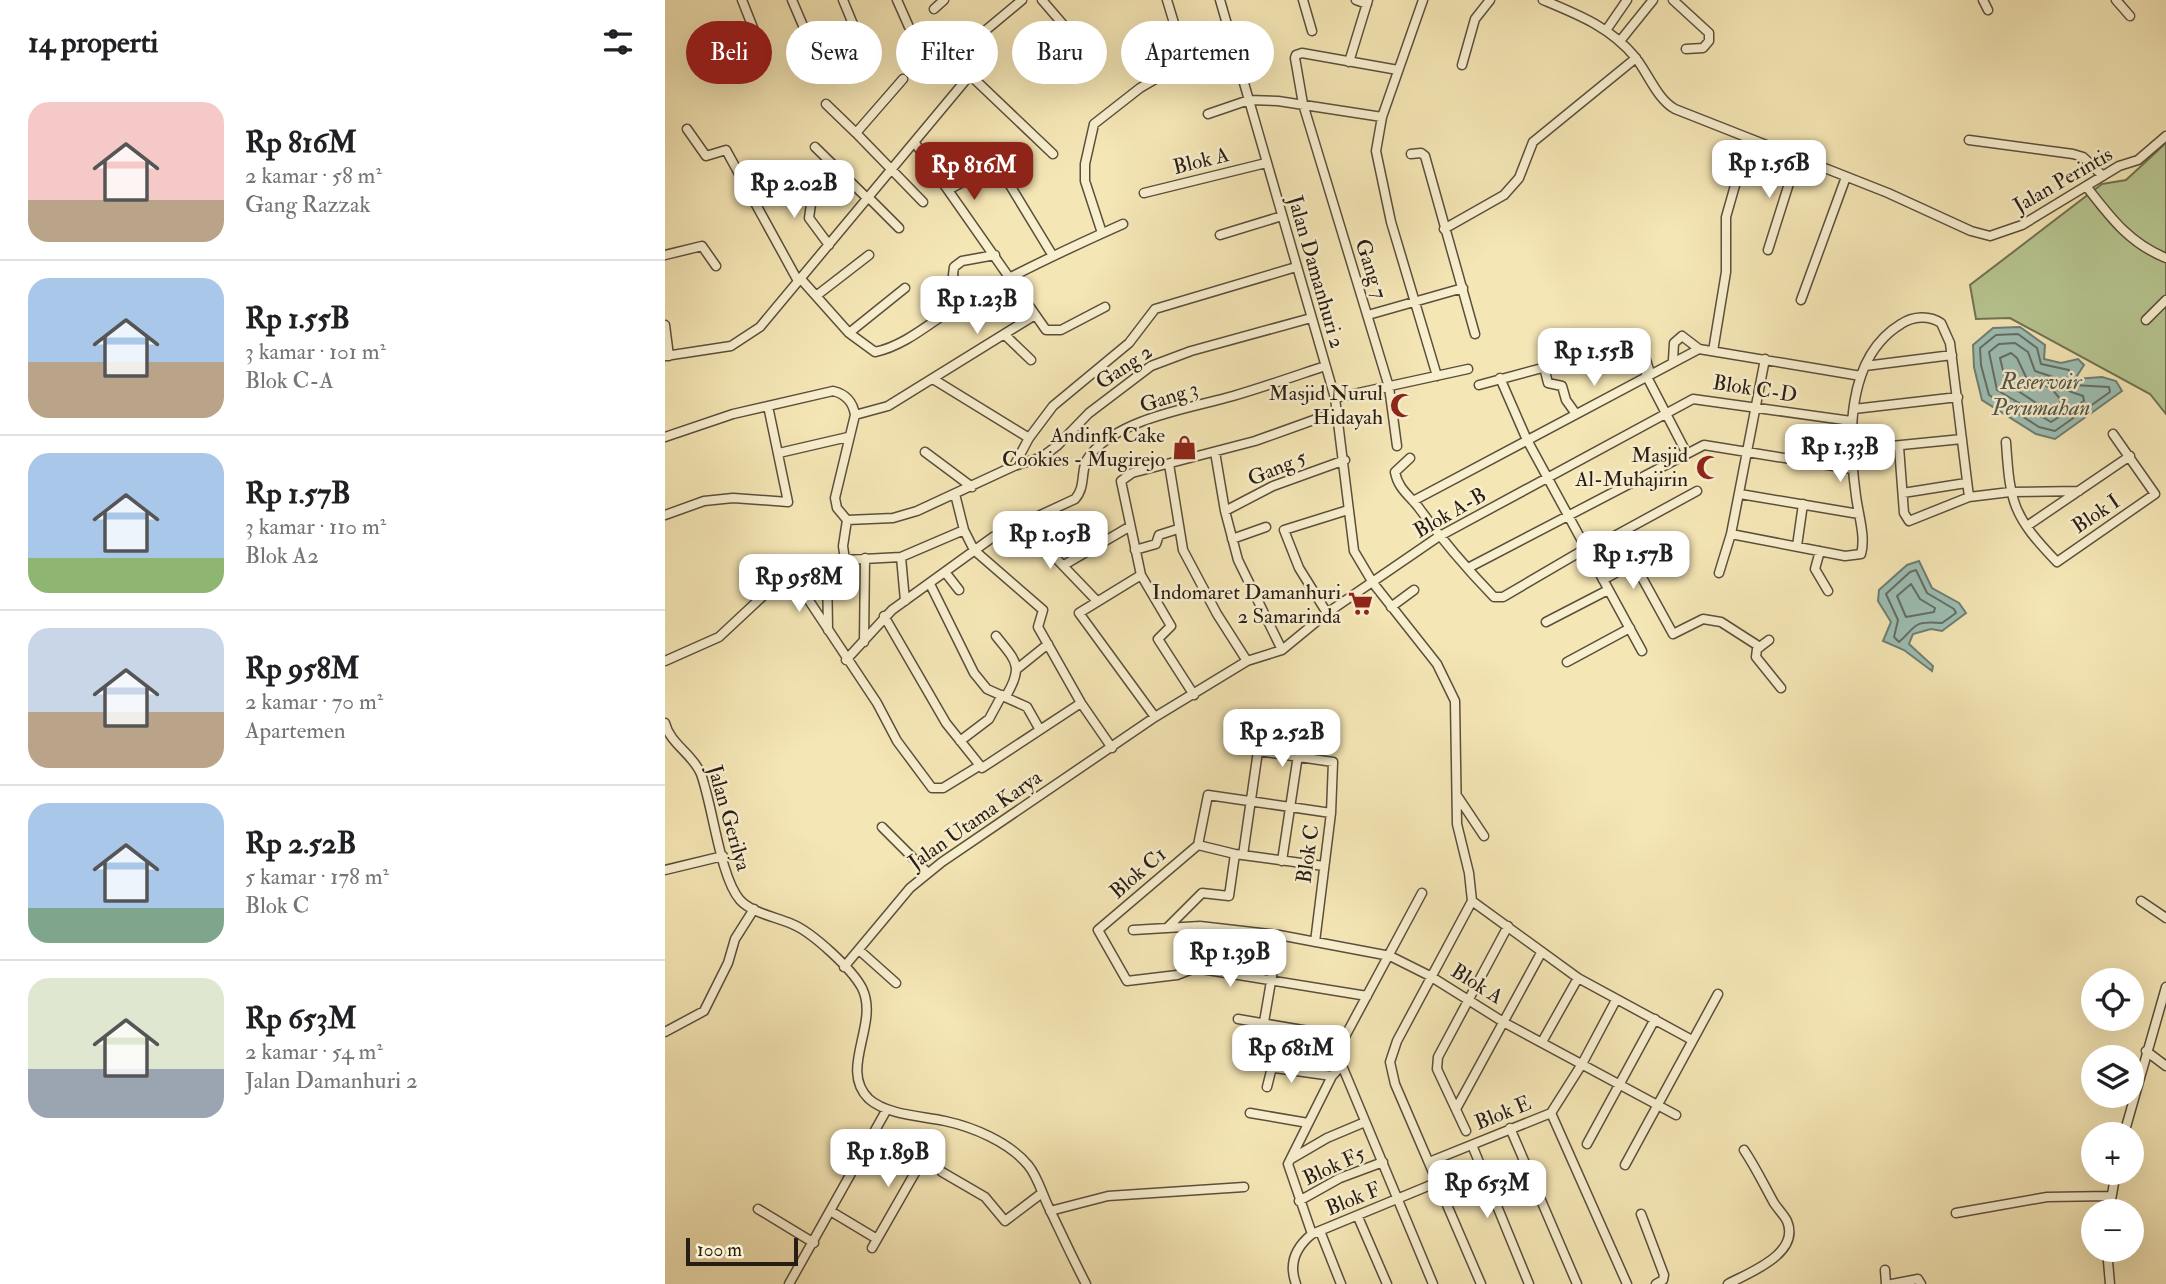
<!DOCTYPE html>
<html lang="id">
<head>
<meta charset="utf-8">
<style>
  :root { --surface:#fff; --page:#f6f6f6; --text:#202124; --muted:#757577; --line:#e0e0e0; --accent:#8f2418 }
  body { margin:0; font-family:"IM FELL Double Pica",serif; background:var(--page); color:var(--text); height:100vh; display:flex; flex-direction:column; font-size:26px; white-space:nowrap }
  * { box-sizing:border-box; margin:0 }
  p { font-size:23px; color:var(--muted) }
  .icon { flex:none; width:38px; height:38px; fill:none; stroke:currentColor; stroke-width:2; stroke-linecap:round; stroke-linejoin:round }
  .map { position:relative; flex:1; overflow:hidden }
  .side { display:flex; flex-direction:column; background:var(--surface); width:665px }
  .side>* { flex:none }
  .banner { position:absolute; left:21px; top:21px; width:665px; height:63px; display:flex; gap:14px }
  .buttons { position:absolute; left:1416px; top:968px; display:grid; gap:14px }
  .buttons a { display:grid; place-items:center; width:63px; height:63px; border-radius:50%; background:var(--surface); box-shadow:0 7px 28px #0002; font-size:35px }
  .scale { position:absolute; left:21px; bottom:18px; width:112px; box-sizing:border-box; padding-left:7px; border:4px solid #281d15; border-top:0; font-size:19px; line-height:24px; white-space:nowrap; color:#281d15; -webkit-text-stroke:5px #f8efcf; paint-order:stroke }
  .price { position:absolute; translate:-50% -60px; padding:0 16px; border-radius:14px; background:#fff; color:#222; font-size:23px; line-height:46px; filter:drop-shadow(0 2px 4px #0008) }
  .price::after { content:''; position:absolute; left:50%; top:42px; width:21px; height:16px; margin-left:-10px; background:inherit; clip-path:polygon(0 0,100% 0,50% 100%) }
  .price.active { background:var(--accent); color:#fff }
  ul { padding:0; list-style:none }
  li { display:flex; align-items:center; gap:21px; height:175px; padding:0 28px }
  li+li { border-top:2px solid var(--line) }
  li span { display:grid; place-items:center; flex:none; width:196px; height:140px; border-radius:21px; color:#555 }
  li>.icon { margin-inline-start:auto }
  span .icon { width:84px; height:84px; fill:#fffc; stroke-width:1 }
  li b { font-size:30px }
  h2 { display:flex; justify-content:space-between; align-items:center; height:84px; padding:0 28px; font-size:30px }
  .pill { padding:0 24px; border-radius:32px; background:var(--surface); box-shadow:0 7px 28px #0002; font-size:24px; line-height:63px }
  .pill.active { background:var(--accent); color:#fff }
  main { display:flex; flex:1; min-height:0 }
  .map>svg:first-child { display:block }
  .green { fill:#b7c691; stroke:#707253; stroke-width:2 }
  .water { fill:#9dbeb3; stroke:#6e7e74; stroke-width:2 }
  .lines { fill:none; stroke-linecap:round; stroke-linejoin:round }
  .shore { stroke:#626e64; stroke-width:2 }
  .minor-casing { stroke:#5b4f3d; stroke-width:11 }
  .minor { stroke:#f8efcf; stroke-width:8 }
  .labels { text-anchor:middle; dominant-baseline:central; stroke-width:5; stroke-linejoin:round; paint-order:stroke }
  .street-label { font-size:21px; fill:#281d15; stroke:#f8efcf }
  .poi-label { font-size:21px; fill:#281d15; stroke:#f8efcf; text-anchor:end }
  .water-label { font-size:23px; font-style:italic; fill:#51554c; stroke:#f8efcf }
</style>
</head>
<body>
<main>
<section class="side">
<h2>14 properti<svg class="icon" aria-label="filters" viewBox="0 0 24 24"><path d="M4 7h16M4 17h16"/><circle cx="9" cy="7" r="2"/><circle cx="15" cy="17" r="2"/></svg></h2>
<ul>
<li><span style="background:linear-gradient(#f6c9c9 70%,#b9a48a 0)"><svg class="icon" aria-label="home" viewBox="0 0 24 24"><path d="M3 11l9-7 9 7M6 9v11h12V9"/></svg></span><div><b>Rp 816M</b><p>2 kamar · 58 m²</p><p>Gang Razzak</p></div></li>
<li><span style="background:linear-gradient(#a9c7e8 60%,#b9a48a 0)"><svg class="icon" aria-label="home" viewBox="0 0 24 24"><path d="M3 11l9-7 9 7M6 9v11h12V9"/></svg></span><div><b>Rp 1.55B</b><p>3 kamar · 101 m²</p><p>Blok C-A</p></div></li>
<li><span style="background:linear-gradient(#a9c7e8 75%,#8fb573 0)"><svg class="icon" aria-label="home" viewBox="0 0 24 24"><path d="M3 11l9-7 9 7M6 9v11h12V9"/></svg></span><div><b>Rp 1.57B</b><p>3 kamar · 110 m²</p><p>Blok A2</p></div></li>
<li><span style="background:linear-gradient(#c9d6e8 60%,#b9a48a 0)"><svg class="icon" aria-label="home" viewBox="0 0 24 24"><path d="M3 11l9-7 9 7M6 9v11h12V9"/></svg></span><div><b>Rp 958M</b><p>2 kamar · 70 m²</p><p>Apartemen</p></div></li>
<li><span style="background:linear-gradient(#a9c7e8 75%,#7fa58c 0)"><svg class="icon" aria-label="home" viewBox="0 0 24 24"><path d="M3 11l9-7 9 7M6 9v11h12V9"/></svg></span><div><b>Rp 2.52B</b><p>5 kamar · 178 m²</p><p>Blok C</p></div></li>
<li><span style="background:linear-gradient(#dfe7d0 65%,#9aa5b1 0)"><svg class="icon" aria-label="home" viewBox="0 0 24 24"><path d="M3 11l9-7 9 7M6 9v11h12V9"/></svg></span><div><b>Rp 653M</b><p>2 kamar · 54 m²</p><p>Jalan Damanhuri 2</p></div></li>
</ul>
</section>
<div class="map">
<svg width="1501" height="1284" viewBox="0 0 1501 1284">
  <rect width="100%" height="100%" fill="#f5e6b5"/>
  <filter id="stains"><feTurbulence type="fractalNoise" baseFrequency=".00286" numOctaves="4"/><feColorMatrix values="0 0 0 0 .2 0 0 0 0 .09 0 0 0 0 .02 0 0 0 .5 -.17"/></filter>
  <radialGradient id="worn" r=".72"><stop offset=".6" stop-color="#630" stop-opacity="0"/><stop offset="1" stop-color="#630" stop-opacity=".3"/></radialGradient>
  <path class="green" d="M1501,143V414L1485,394L1345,318L1311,319L1305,285L1437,184L1461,180Z"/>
  <path class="water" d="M1355,327L1380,345L1379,359L1396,363L1413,359L1419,365L1410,379L1437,377L1451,381L1457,391L1390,439L1371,434L1317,400L1309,367L1308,345L1328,328Z
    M1254,561L1267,588L1294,603L1301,613L1277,631L1266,629L1248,634L1244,644L1268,666L1267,671L1239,650L1218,641L1226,622L1213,601L1214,590L1242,565Z"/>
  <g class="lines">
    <path class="shore" d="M1353,334L1372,348L1376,364L1404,370L1408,385L1444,387L1445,392L1390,431L1374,427L1324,395L1316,365L1315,348L1331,335Z
      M1350,343L1363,352L1370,371L1394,379L1401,390L1418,396L1419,401L1386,422L1332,390L1324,352L1334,344Z
      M1346,353L1352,358L1361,377L1386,388L1396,400L1395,404L1382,410L1341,383L1335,358Z
      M1251,570L1262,593L1289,609L1291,613L1277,623C1246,620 1251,628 1234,642L1229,637L1233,620L1221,594L1245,572Z
      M1246,584L1255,599L1270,608L1269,612L1241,617L1232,596Z"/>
    <defs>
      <path id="minor" d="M77,0L98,53
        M127,0L157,70
        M178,0L190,29
        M232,0L244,27
        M357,0L291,55L305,75L388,154
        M377,0L408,36
        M502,0L522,66
        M555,0L670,398L689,551L708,583L772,664L790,701L792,824L804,873L807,901L732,1041L725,1062L730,1084L816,1284
        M638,0L647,31
        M691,0L702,4
        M758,0L717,117L711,151L726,222L772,376
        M878,0C914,15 945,27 970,57C983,73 992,99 1010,109L1223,193L1306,231L1325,236L1357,225L1454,166L1473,160L1501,136
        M1008,0L1044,33V41L1038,48L1021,49
        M1318,0L1323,10
        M1451,0L1465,16
        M269,9L279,0
        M942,29L962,0
        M955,41L988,0
        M684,62L703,0
        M797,65L810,19L825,0
        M238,79L191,133L258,202
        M161,104L191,133
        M543,114L584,100L613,101L717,117
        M22,129L41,156L61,150L133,281
        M1304,140L1408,154L1418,157L1438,176
        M250,143L381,330H396L440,307
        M150,147L203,199
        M746,154L756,153L760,156L810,334
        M1421,186C1445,217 1464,243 1501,258
        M283,190L325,168L340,177L388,256
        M479,193L601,163
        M155,195L146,204L144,218L164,245
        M204,198L234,228
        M779,229L839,195L854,178L868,142L971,58
        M437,233L420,181V164L429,124L475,88L492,78L569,51
        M555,235L617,216
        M1103,250L1132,158
        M0,255L37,246L51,266
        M135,278L184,333L210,352C243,345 270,318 299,302C351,273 404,248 458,224
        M151,296L204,255
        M1136,300L1181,177
        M296,304L288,275L289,267L297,261L330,255
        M703,315L798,288
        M1481,320L1501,300
        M0,325L4,356
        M184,333L240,288
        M340,335L366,360
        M1048,351L1061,272V217L1083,140
        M0,356L66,346L95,327L305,75
        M1008,360L1009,343L1017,336L1034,349L1196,376
        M1200,366L1287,355
        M879,367L883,383L897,386L901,400L911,414
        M981,375L1021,452
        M835,378L862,440L977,651
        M268,379L364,438
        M814,385L970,343L977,347L985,373
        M670,398L803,369
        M1189,409L1293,397
        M190,415L223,406L370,315
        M0,437L68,414L168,391C181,394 188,402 190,415L170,498L172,508L182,520
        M1341,442C1345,504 1348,516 1392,562L1490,494L1448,434
        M732,446L724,387L638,104L630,58L631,55L637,53L733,70
        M1234,447L1239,513L1244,521L1304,497L1345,492L1414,491
        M1186,450L1297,439
        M260,452L307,487
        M550,452L560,511L573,560L617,650
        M114,453L183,437
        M745,458L730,472C733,489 745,496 754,508C777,540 802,569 829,597H838L920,549
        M504,464L518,550L552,614L582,661
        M349,466L364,438L388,406L464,343L490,309L631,267
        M1238,493L1301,483
        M290,494L299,530
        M1075,494L1194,514
        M748,501L1034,349
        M560,511L608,486L680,460
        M0,515L39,501L68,498L123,502L103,406
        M182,520L228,518L252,511L349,466L377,457L393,445L424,413L486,366L526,351L646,318
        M358,524L431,600
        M1362,526L1465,456
        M953,534L1008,634L1038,619L1056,622L1095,647
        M1066,534L1180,556L1196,554C1201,537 1193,513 1191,496C1183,439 1180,358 1236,324C1248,316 1264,315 1276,323L1285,343L1304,497
        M567,539L601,527
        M1132,546L1138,504
        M470,550L491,544L494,535L513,529
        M922,551L1032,491
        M1155,551L1150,569L1163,591
        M236,557L240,601
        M180,560L178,546L182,520
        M399,565L464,527
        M162,567L163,630
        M803,568L1039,445L1187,469
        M280,572L294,590
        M1054,573L1066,534L1100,359
        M476,575L414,613L490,717
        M938,580L999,546
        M131,581L212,703L232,741L267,788H278L314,766
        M265,584L309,673L322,689L362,707L375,730
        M726,607L749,590
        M662,613L634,568L619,530L683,510
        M219,616L281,723L317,768L416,703
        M881,622L943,590
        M331,636C351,661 359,666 341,696
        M1104,640L1092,649L1091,657L1116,688
        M199,642L200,558
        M181,660L227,610L328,537L410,499C422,486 414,468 425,455C455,418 526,408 568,396C599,387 630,376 660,366
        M0,661L54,637L99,595L162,567L180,560L236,557L299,530L309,550L378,610L373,627L416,703L447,748
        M902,662L965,628
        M352,669L383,644
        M529,695L493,639L506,626L476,575L456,481L467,473L590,441L671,412
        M0,723C5,744 28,754 36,774C48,807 55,877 75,900C87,913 111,917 127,924C147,932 187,969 197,988C215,1024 173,1069 204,1099C222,1115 257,1116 280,1121C308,1127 344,1142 363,1165C373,1177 377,1194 384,1208C396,1233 408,1259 421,1284
        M295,741L324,719L337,695
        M793,797L819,836
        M217,827L263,873
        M533,845L433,930L462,981L512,975L530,968L702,996
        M533,845L543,795L666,813
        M533,845L570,854L659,866
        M578,855L593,751L668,762L666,813L650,942
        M617,861L636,735
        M0,870L58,856
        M757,893L676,1044L673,1056L768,1284
        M807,901L913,978L1027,1040
        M1476,901L1501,918
        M503,927L537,893L564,896L570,854
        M468,930L535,926L614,935L725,956L765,976L840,1023L1011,1115
        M614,935L599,1022L601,1063L610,1068L667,1076
        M194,950L231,983
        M179,967L245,888L277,862L490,717L582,661L617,650L662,613L773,537L1028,399L1186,421
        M530,968L535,926
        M573,1019L679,1037
        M0,1032L39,1011L63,963L70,939L89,909
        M877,1042L913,978
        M1481,1051L1501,1066
        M677,1065L667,1076L623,1164L647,1234L773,1182
        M602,1087L607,1067
        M791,1109L876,953
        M585,1113L643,1123
        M886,1113L962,1284
        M886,1113L917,1064L951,1000
        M845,1128L912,1284
        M801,1131L772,1069L773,1057L843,926
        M1459,1134L1501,987
        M204,1141L251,1171L207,1248
        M922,1144L990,1019
        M807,1145L864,1284
        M626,1159L662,1138L700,1122
        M764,1162L886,1113
        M960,1165L1053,994
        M277,1172L320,1197L340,1221L377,1193
        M634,1201L675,1178L718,1162
        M93,1209L149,1243
        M385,1211L443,1196L579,1187
        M1444,1211L1451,1172
        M167,1212L212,1239
        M1291,1213L1382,1197L1446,1196
        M976,1214L999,1275L998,1280L991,1284
        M693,1217L722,1284
        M655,1231L676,1284
        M1442,1250L1445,1284
        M1220,1270L1221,1284
        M124,1284L222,1109
        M631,1284C623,1263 631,1247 647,1234
        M1063,1284C1083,1273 1136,1254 1122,1221C1119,1215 1113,1209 1109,1203C1099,1185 1091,1168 1079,1150
        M1227,1284L1253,1279L1256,1284"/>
    </defs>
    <use href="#minor" class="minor-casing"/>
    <use href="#minor" class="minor"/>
  </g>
  <defs>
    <symbol id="mosque-bare" viewBox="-9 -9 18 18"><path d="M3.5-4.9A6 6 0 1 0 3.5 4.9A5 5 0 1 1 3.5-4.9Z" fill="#8f2418" stroke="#f8efcf" stroke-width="2.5" paint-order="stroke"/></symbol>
    <symbol id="shop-bare" viewBox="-9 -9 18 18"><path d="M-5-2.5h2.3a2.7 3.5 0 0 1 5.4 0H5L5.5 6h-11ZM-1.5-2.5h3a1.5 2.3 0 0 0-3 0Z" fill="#8f2418" stroke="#f8efcf" stroke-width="2.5" paint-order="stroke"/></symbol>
    <symbol id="supermarket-bare" viewBox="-9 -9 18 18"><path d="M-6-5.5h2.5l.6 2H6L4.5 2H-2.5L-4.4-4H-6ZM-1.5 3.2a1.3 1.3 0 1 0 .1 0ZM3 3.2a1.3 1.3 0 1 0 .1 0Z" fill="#8f2418" stroke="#f8efcf" stroke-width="2.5" paint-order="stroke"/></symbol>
  </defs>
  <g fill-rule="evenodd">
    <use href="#mosque-bare" x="720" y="388" width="35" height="35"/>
    <use href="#shop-bare" x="502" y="430" width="35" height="35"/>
    <use href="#mosque-bare" x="1026" y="450" width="35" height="35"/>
    <use href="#supermarket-bare" x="678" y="586" width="35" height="35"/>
  </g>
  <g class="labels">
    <g class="street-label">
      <text transform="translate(536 161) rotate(-14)">Blok A</text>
      <text transform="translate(1398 180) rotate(-30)">Jalan Perintis</text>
      <text transform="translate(706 269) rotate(72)">Gang 7</text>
      <text transform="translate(651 272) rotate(74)">Jalan Damanhuri 2</text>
      <text transform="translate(459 367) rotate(-34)">Gang 2</text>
      <text transform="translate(1090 389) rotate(9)">Blok C-D</text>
      <text transform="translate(504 397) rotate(-18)">Gang 3</text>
      <text transform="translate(612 468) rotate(-23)">Gang 5</text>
      <text transform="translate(785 513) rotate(-30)">Blok A-B</text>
      <text transform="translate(1431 514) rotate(-34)">Blok I</text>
      <text transform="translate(64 818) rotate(74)">Jalan Gerilya</text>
      <text transform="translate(310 820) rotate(-35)">Jalan Utama Karya</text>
      <text transform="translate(643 854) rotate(-82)">Blok C</text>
      <text transform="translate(473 873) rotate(-41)">Blok C1</text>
      <text transform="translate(812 984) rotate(32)">Blok A</text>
      <text transform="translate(838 1113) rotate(-22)">Blok E</text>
      <text transform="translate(669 1166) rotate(-25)">Blok F5</text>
      <text transform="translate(688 1199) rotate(-22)">Blok F</text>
    </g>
    <g class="poi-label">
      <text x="718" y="393">Masjid Nurul<tspan x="718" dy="24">Hidayah</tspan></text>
      <text x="500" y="435">Andinfk Cake<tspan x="500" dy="24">Cookies - Mugirejo</tspan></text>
      <text x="1023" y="455">Masjid<tspan x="1023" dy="24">Al-Muhajirin</tspan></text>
      <text x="676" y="592">Indomaret Damanhuri<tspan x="676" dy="24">2 Samarinda</tspan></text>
    </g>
    <g class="water-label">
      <text x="1376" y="381">Reservoir<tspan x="1376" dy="26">Perumahan</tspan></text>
    </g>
  </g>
  <rect width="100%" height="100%" filter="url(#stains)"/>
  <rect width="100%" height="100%" fill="url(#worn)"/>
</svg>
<div class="buttons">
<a><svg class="icon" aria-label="locate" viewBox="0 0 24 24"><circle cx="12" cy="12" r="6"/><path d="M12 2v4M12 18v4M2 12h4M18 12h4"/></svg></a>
<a><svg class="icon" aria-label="layers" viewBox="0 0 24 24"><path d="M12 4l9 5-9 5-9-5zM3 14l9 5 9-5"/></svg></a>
<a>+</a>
<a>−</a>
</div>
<div class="scale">100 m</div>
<b class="price" style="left:1104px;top:200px">Rp 1.56B</b>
<b class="price active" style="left:309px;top:202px">Rp 816M</b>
<b class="price" style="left:129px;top:220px">Rp 2.02B</b>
<b class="price" style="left:312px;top:336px">Rp 1.23B</b>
<b class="price" style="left:929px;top:388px">Rp 1.55B</b>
<b class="price" style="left:1175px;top:484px">Rp 1.33B</b>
<b class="price" style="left:385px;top:571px">Rp 1.05B</b>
<b class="price" style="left:968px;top:591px">Rp 1.57B</b>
<b class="price" style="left:134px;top:614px">Rp 958M</b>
<b class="price" style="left:617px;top:769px">Rp 2.52B</b>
<b class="price" style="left:565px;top:989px">Rp 1.39B</b>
<b class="price" style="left:626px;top:1085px">Rp 681M</b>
<b class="price" style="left:223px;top:1189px">Rp 1.89B</b>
<b class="price" style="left:822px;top:1220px">Rp 653M</b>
<div class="banner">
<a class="pill active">Beli</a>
<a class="pill">Sewa</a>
<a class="pill">Filter</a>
<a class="pill">Baru</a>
<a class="pill">Apartemen</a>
</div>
</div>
</main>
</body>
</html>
